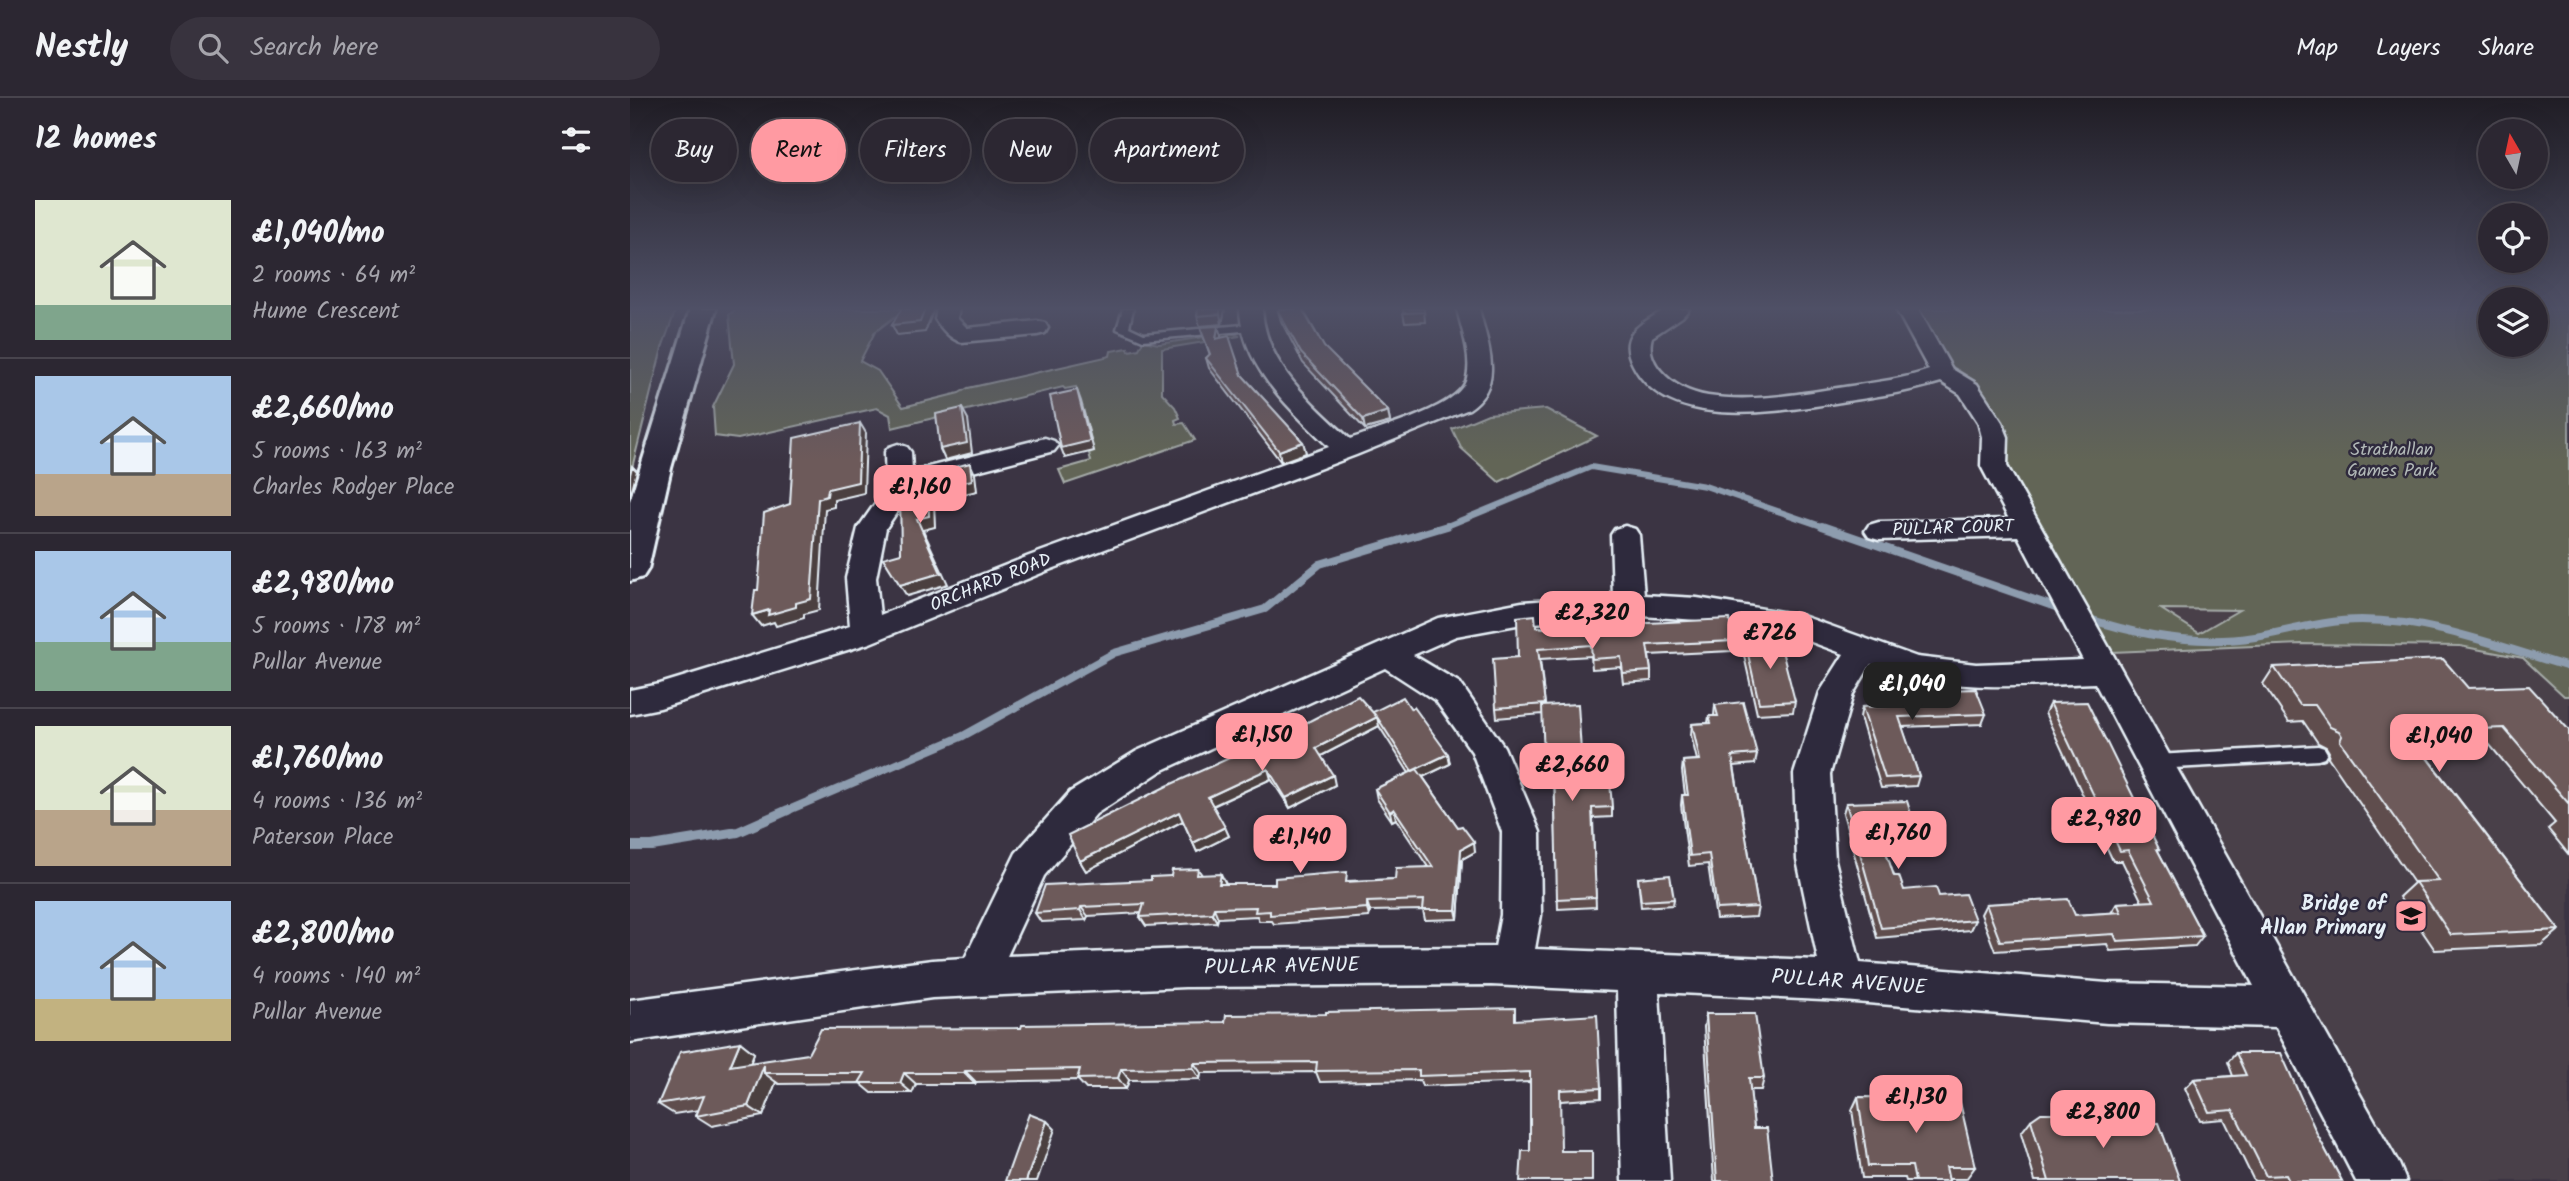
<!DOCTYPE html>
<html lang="en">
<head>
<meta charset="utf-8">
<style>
  :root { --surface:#2c2732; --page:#38333e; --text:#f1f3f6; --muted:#a6a5ac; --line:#48444d; --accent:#ff9aa2 }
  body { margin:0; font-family:Kalam,sans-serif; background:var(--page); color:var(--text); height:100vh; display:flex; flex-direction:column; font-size:26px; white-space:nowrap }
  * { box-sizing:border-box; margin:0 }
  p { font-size:23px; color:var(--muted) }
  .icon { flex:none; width:38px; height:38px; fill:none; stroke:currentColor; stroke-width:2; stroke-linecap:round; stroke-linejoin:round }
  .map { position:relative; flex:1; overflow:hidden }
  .sheet { display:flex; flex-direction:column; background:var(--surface); width:630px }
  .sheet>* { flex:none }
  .top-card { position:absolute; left:21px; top:21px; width:665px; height:63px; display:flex; gap:14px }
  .needle { width:46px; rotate:351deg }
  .fabs { position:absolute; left:1848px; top:21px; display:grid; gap:14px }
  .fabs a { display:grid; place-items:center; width:70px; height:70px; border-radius:50%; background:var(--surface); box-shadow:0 7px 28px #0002,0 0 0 2px var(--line); font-size:35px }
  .price { position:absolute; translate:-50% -60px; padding:0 16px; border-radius:14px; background:var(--accent); color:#111; font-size:23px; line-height:46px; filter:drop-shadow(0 2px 4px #0008) }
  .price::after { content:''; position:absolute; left:50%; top:42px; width:21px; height:16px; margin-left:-10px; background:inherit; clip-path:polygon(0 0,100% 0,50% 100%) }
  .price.on { background:#222; color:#fff }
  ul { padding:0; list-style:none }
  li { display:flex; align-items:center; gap:21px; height:175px; padding:0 35px }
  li+li { border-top:2px solid var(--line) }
  li span { display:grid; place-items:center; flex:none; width:196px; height:140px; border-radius:0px; color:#555 }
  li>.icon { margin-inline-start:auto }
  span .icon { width:84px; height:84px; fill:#fffc; stroke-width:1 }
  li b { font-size:30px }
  h2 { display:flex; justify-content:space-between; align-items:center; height:84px; padding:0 35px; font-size:30px }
  .chip { padding:0 24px; border-radius:32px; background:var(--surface); box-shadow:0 7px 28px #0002,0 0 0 2px var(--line); font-size:24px; line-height:63px }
  .chip.on { background:var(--accent); color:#111 }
  header { display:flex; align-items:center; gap:42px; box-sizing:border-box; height:98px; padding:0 35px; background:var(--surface); border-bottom:2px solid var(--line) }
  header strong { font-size:33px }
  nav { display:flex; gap:38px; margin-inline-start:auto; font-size:24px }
  .search { width:490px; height:63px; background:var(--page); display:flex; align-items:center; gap:18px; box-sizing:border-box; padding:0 24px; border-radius:38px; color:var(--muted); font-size:26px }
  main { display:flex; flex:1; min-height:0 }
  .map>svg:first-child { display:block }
  .built { fill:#4a3f4a }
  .green { fill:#626557; stroke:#a5aba8; stroke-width:2; fill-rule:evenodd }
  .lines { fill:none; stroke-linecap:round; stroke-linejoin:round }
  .stream-far2 { stroke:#8d9cae; stroke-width:6 }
  .stream-far1 { stroke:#8d9cae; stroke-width:8 }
  .stream { stroke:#8d9cae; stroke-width:10 }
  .service-casing { stroke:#e8f1f8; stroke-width:5 }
  .minor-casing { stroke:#e8f1f8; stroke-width:5 }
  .secondary-casing { stroke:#e8f1f8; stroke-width:6 }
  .service { fill:#2f2a3d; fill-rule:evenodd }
  .minor { fill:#2f2a3d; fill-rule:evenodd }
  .secondary { fill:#2f2a3d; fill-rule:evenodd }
  .wall { fill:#5e4d4d; stroke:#e8f1f8; stroke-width:2 }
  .shaded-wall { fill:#4c3f3f; stroke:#e8f1f8; stroke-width:2 }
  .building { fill:#6d5a5a; stroke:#e8f1f8; stroke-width:2 }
  .labels { text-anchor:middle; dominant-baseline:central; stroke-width:5; stroke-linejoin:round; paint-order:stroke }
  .park-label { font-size:18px; fill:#b2b9b8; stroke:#2f2a3d }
  .street-label { font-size:18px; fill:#e8f1f8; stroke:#2f2a3d }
  .near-poi-label { font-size:21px; font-weight:bold; fill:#e8f1f8; stroke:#2f2a3d; text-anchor:end }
  .near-street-label { font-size:21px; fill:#e8f1f8; stroke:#2f2a3d }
</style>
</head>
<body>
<header>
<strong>Nestly</strong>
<div class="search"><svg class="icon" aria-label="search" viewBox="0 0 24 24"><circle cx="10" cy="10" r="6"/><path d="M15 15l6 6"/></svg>Search here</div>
<nav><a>Map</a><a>Layers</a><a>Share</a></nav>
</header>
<main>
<section class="sheet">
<h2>12 homes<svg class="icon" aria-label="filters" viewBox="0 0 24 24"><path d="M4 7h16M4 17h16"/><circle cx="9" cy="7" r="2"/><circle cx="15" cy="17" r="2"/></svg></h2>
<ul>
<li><span style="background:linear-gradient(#dfe7d0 75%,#7fa58c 0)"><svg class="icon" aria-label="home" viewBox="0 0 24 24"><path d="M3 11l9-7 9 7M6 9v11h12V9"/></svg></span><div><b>£1,040/mo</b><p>2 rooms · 64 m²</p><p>Hume Crescent</p></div></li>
<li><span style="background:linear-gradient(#a9c7e8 70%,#b9a48a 0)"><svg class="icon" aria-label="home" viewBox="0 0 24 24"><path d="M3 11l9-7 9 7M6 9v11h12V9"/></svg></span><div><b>£2,660/mo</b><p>5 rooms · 163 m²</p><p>Charles Rodger Place</p></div></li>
<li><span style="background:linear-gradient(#a9c7e8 65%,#7fa58c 0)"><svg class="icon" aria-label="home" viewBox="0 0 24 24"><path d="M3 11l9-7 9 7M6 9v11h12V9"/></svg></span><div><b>£2,980/mo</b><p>5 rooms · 178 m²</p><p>Pullar Avenue</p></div></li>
<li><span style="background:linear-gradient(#dfe7d0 60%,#b9a48a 0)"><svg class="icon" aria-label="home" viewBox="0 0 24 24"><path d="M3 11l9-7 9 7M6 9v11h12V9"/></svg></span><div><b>£1,760/mo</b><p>4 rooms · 136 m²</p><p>Paterson Place</p></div></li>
<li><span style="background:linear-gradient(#a9c7e8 70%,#c2b280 0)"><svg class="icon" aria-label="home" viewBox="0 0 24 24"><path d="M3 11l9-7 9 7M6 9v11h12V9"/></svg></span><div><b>£2,800/mo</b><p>4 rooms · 140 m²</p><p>Pullar Avenue</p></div></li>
</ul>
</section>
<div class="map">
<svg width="1939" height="1083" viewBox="0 0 1939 1083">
  <rect width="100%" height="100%" fill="#3b3443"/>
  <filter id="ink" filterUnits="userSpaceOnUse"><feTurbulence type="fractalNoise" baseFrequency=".0143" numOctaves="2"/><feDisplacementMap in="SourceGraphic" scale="14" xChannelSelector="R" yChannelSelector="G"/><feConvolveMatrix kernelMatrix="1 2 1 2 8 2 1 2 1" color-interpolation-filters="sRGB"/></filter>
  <g filter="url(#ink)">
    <path class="built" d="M1459,510L1827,515L1939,553V1083H1764Z"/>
    <path class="green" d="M0,211H46L32,250L0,378Z
      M106,211H275L245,234L230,263L248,273L273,309L329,295L338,290L480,258L481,253L498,250L499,253L509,251L513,243L529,246L601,235L610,238L532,251V295L545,309L550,320L545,322L546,326L554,325L565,342L435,386L429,372L461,363L459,355L464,353L446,289L435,291L433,289L262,330L260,317L247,310L108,341L85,338L83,309L104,266L99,217Z
      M1290,211H1860V247H1906V211H1939V598H1934L1893,560L1830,548L1672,546L1482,554L1375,366L1377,338L1345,283L1307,259ZM1531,511H1532L1609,512L1569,535Z
      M916,311L967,338L869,384L831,350L822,331L858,316Z"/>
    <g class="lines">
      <path class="stream-far2" d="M812,430L961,369L1075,388L1197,430"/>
      <path class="stream-far1" d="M1192,428L1434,512
        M1456,520C1511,538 1567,548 1625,539C1660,533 1695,522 1731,522C1803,522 1871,549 1939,569
        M154,714L333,638L484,555L635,511L690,466L817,428"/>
      <path class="stream" d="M0,748H22L108,734L158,712"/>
      <defs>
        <path id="service" d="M493,211H503L499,229L514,236L623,226L629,229L623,232L513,242L487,231Z
          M1688,648L1694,650L1697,655L1694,660L1688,662L1526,671L1520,669L1517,664L1520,659L1526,657Z"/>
        <path id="minor" d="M307,211H329L327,220L337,230L407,223L415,225L418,230L415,235L407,237L331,244C320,241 312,231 305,221Z
          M610,211H632C635,267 682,305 720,341C747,331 831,310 837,280C842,258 832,233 827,211H849C857,245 876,287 839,311L726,357L419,472L240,545L30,610L0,616V592L30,586L220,528L216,480L228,430L256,390L255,354L259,349L268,346L277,349L281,354L282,373L415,340L424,343L428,348L424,353L300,385L279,396L256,430L246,480L250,517L399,458L699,349C660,311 612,269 610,211Z
          M1035,211H1059L1052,219L1022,239C1018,252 1023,264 1031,273C1043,287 1060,295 1078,298C1125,305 1174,295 1221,288C1247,284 1274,281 1299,272L1266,211H1288L1322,271L1347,286L1372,324L1378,339L1377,368L1769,1066L1776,1083H1726L1646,929L1477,925L1213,903L1029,894L1040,1083H992L987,893L861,887L555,889L302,900L0,944V902L302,862L335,860L386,755L440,694L507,653L808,520L892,504L983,498L981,437L985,431L995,428L1005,431L1009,437L1014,497L1067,500L1170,517L1287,559L1346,566L1453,562L1388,438L1249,442L1239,439L1235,433L1239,427L1249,424L1379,421L1351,368L1352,339L1348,324L1330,296L1311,284C1278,294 1244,299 1211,304C1150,313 1037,335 1003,267C986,234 1013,226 1035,211ZM999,517L1067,522L1165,538L1214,556L1190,594L1164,676L1167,762L1188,862L905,851L911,817L910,734L874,649L830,585L783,557L826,538L892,526ZM1241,566C1320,596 1383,588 1465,585L1624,888L1477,885L1230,865L1205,762L1200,676L1223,596ZM755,570L806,603L842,654L872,734L871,817L865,849L555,851L377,858L414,778L466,716L531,673Z"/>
        <path id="secondary" d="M60,211H86L41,370L18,471L13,479L0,483V403Z"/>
      </defs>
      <use href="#service" class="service-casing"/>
      <use href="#minor" class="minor-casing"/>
      <use href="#secondary" class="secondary-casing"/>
      <use href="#service" class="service"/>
      <use href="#minor" class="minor"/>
      <use href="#secondary" class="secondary"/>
    </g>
    <path class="wall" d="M568,211H595L592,226L570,228L567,218Z
      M794,211L795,224L775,225L773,215Z
      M648,213H674L694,249L758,313L760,324L735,331L673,265L651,223Z
      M570,229L591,238L590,240L612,277L673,344L676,355L651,364L579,270L576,260L580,257Z
      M906,529L1104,543L1102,553L1019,557L1021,573V583L993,585L991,569L962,571L961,558L910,561L915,607L953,685L982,709V719L963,720L966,809L928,811L924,672H915L913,616L867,620L866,610L888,559Z
      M1115,543L1165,603L1163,614L1127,616L1113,553Z
      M1644,569L1838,590L1939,632V757L1918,731L1925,725L1859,646L1789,649L1929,832L1911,847L1805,852L1769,799L1784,785L1698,659L1699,654L1696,649L1688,645L1673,623L1659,624L1633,586Z
      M1255,590L1286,593L1356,616L1352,626L1272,629L1289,678L1286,688L1251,690L1230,619L1232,609L1254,608L1252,600Z
      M1420,605L1529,751L1528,753L1573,838L1565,848L1480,853L1477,846L1365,853L1351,816L1356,806L1445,817L1481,815L1487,805L1512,804L1492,763H1483L1415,615Z
      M1085,607L1127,656L1125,666L1104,668L1128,809L1126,819L1086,821L1078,766L1059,768L1051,707L1052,697H1055L1052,673L1053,663L1067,662L1061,637L1062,626L1078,625L1079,618H1084Z
      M744,615L818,656L820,666L793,679L845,754L832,761L828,821L795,822L793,812L740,813L739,819L644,826L642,823H629L627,818L588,820L587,824L516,828L510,819L511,815L458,818L456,822L411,824L405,815L521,782L541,778L568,771L572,777L596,786H645L765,781L798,769L766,721L762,723L747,701L745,691L779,675L749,628L691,658L705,687L660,710L641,681L583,708L599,738L567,754L553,723L456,773L450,763Z
      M1216,705L1286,732L1282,742L1252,743L1264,778L1274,792L1309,798L1345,822L1340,832L1247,840L1213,715Z
      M1008,780L1044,801L1043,807L1011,809Z
      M1076,916L1134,980L1131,992H1120L1124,1030L1143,1083H1084L1074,929Z
      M886,922L971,990V1000L931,1003L900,1053V984L792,988L790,982L690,984L686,974L571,975L570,981L499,982L496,991H456L448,982L346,984L345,986H286L282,995H242L230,985L149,986L146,984L133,1018L82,1028L66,1018L69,1012L44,1016L28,1006L110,944L124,955L120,965L391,930Z
      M1606,955L1688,1038L1712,1083H1624L1594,1021L1570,1023L1555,990L1564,981L1603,978L1598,964Z
      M1228,999L1345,1069L1336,1081H1318L1319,1083H1276L1275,1080H1232L1222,1012Z
      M1401,1022L1550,1083H1405L1391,1035Z"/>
    <path class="shaded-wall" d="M295,211H304L295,234L267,237L262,227Z
      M590,211H595L592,226L590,216Z
      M588,228L591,238L589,251L586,241Z
      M447,292L451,303L464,353L435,360L431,350Z
      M332,310L338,321L342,355L315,362L310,351Z
      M758,313L760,324L735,331L733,321Z
      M230,325L236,335L234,395L204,402V409L195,411L189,512L174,516V520L146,528L144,524L131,528L122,517L166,505L188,401L198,391Z
      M673,344L676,355L651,364L649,353Z
      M340,365L345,376L347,393L304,403L305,429L293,432L318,486L277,498L270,487L287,421L298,393Z
      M2,368L7,373L0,400V377Z
      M747,619L749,628L689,659L686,650Z
      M818,656L820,666L784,683L782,673Z
      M638,671L641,681L582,708L578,699Z
      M703,677L705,687L660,710L656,700Z
      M764,711L766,721L762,723L760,714Z
      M549,714L553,723L456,773L450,763Z
      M595,729L599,738L567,754L563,745Z
      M844,744L845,754L832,761L828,821L826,812L831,751Z
      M591,776L596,786H589Z
      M737,804L740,813L739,819L737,810Z
      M451,809L458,818L456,822L450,812Z
      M584,810L588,820L587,824L582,815Z
      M110,944L124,955L115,979L100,968Z
      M564,965L571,975L570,981L563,970Z
      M134,967V975L146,984L133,1018L118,1008Z
      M491,971L499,982L496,991L488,980Z
      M335,973L346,984L345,986L334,975Z
      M274,975L286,986L282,995L270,985Z
      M417,1023L425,1031L407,1083H396Z"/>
    <path class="building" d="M271,211H295L290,224L262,227Z
      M568,211H590V216L567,218Z
      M649,211H672L694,249L758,313L733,321L671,255L648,213Z
      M773,211H794V214L773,215Z
      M588,228L586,241L599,238L612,277L673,344L649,353L576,260L580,256L570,229Z
      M447,292L460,343L431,350L420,298Z
      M332,310L337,345L310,351L306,316Z
      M230,325L228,384L198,391L197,398L188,401L181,501L166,505V509L138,517L139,512L122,517L125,492H128L134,415L160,406L164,340Z
      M340,365L342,382L298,393L299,418L287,421L311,475L270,487L253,460L271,455L270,394L275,387L295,377Z
      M905,517L906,529L915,530L1099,521L1104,543L1017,547L1021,573L993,575L991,559L962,561L961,547L908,551L915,606L866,610L863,561L888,559L887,519Z
      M1149,541L1165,603L1129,605L1115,543Z
      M1813,561L1838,590L1899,588L1939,632V706L1874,630L1777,634L1929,832L1821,837L1785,784L1809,783L1710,643L1712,638L1709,633L1700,629L1685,607H1670L1644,569Z
      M1285,589L1286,593L1346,591L1356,616L1269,619L1289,678L1255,680L1232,609L1260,608L1255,590Z
      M728,598L746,618L743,614L773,599L781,611L784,609L818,656L782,673L747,619L686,650L703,677L656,700L638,671L578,699L595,729L563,745L549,714L450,763L438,737L537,688L662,632Z
      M1113,604L1127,656L1102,658L1128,809L1087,811L1079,756L1060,758L1052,697H1058L1053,663L1070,662L1062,626L1081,625L1079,618H1088L1085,607Z
      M1457,604L1529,751H1527L1573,838L1487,843L1484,836L1370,843L1356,806L1438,801L1445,817L1491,814L1487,805L1524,803L1498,752L1490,753L1420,605Z
      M948,606L953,685L980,683L982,709L962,710L966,799L927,801L924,661H914L912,608Z
      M787,671L828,729L832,728L844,744L831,751L826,812H793L794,802L737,804V810L640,817V813L625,814L626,809L584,810L582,815L510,819L514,806L451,809L450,812L405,815L415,787L521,782V779L541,778L542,772L568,771L567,777L591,776L589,786H645V780L717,774L716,784L765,781L766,770L803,769L764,711L760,714L745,691Z
      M1277,703L1286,732L1249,733L1264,778H1269L1274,792L1306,789L1309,798L1335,796L1345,822L1251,830L1216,705Z
      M1040,777L1044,801L1011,803L1008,780Z
      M885,910V922L967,917L971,990L930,992L931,1053H962V1083H890L892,1053H900V974L789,978V972L686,973L687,964L564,965L563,970L491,971L488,980L447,981L450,971L335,973L334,975H274L270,985H229L235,975H134V967L118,1008L66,1018L74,998L28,1006L50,954L110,944L100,968L178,956L191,931L391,930L392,927L595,924L596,917L696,916V914Z
      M1076,916H1125L1134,980H1119L1124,1030H1137L1143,1083H1087Z
      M1606,955H1651L1688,1038L1712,1083H1659L1656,1077L1636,1078L1603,1012L1579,1014L1564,981L1616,977Z
      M1228,999L1329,1000L1345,1069H1316L1319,1083H1285L1282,1068H1238Z
      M1411,1015H1428L1433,1022L1529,1025L1550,1083H1419L1401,1022Z
      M399,1016L417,1023L396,1083H375Z"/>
  </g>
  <linearGradient id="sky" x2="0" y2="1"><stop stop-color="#201d25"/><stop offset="0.58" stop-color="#4f5066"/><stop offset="1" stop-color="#4f5066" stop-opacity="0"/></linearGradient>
  <rect width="1939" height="363" fill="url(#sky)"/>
  <defs>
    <symbol id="school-square" viewBox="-11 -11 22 22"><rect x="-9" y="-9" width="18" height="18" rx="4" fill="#ff9aa2" stroke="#2f2a3d"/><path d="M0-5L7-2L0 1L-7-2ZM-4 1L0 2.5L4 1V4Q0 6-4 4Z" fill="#111"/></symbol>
  </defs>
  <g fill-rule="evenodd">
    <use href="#school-square" x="1762" y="799" width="38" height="38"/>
  </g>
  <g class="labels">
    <g class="park-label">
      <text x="1762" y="352">Strathallan<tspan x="1762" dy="21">Games Park</tspan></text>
    </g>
    <g class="street-label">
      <text transform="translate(1323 431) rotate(-2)">PULLAR COURT</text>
      <text transform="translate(361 485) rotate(-22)">ORCHARD ROAD</text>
    </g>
    <g class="near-poi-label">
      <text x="1756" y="806">Bridge of<tspan x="1756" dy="24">Allan Primary</tspan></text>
    </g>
    <g class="near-street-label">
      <text transform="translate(652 869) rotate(-1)">PULLAR AVENUE</text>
      <text transform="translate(1219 885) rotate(4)">PULLAR AVENUE</text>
    </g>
  </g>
</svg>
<div class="fabs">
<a><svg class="needle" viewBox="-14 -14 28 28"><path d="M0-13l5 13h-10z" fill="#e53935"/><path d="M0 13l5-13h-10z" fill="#a6a5ac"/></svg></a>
<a><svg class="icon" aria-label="locate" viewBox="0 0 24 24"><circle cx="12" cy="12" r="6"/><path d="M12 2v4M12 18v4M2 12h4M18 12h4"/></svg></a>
<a><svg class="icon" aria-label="layers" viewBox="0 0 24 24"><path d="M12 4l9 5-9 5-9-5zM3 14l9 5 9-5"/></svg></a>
</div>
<b class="price" style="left:290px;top:427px">£1,160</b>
<b class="price" style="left:962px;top:553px">£2,320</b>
<b class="price" style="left:1140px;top:573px">£726</b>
<b class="price on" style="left:1282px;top:624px">£1,040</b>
<b class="price" style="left:632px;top:675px">£1,150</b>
<b class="price" style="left:1809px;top:676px">£1,040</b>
<b class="price" style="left:942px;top:705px">£2,660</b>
<b class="price" style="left:1474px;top:759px">£2,980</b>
<b class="price" style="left:1268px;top:773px">£1,760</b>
<b class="price" style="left:670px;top:777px">£1,140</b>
<b class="price" style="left:1286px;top:1037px">£1,130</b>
<b class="price" style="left:1473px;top:1052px">£2,800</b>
<div class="top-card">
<a class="chip">Buy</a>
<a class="chip on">Rent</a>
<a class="chip">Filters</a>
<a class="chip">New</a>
<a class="chip">Apartment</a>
</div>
</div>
</main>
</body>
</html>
